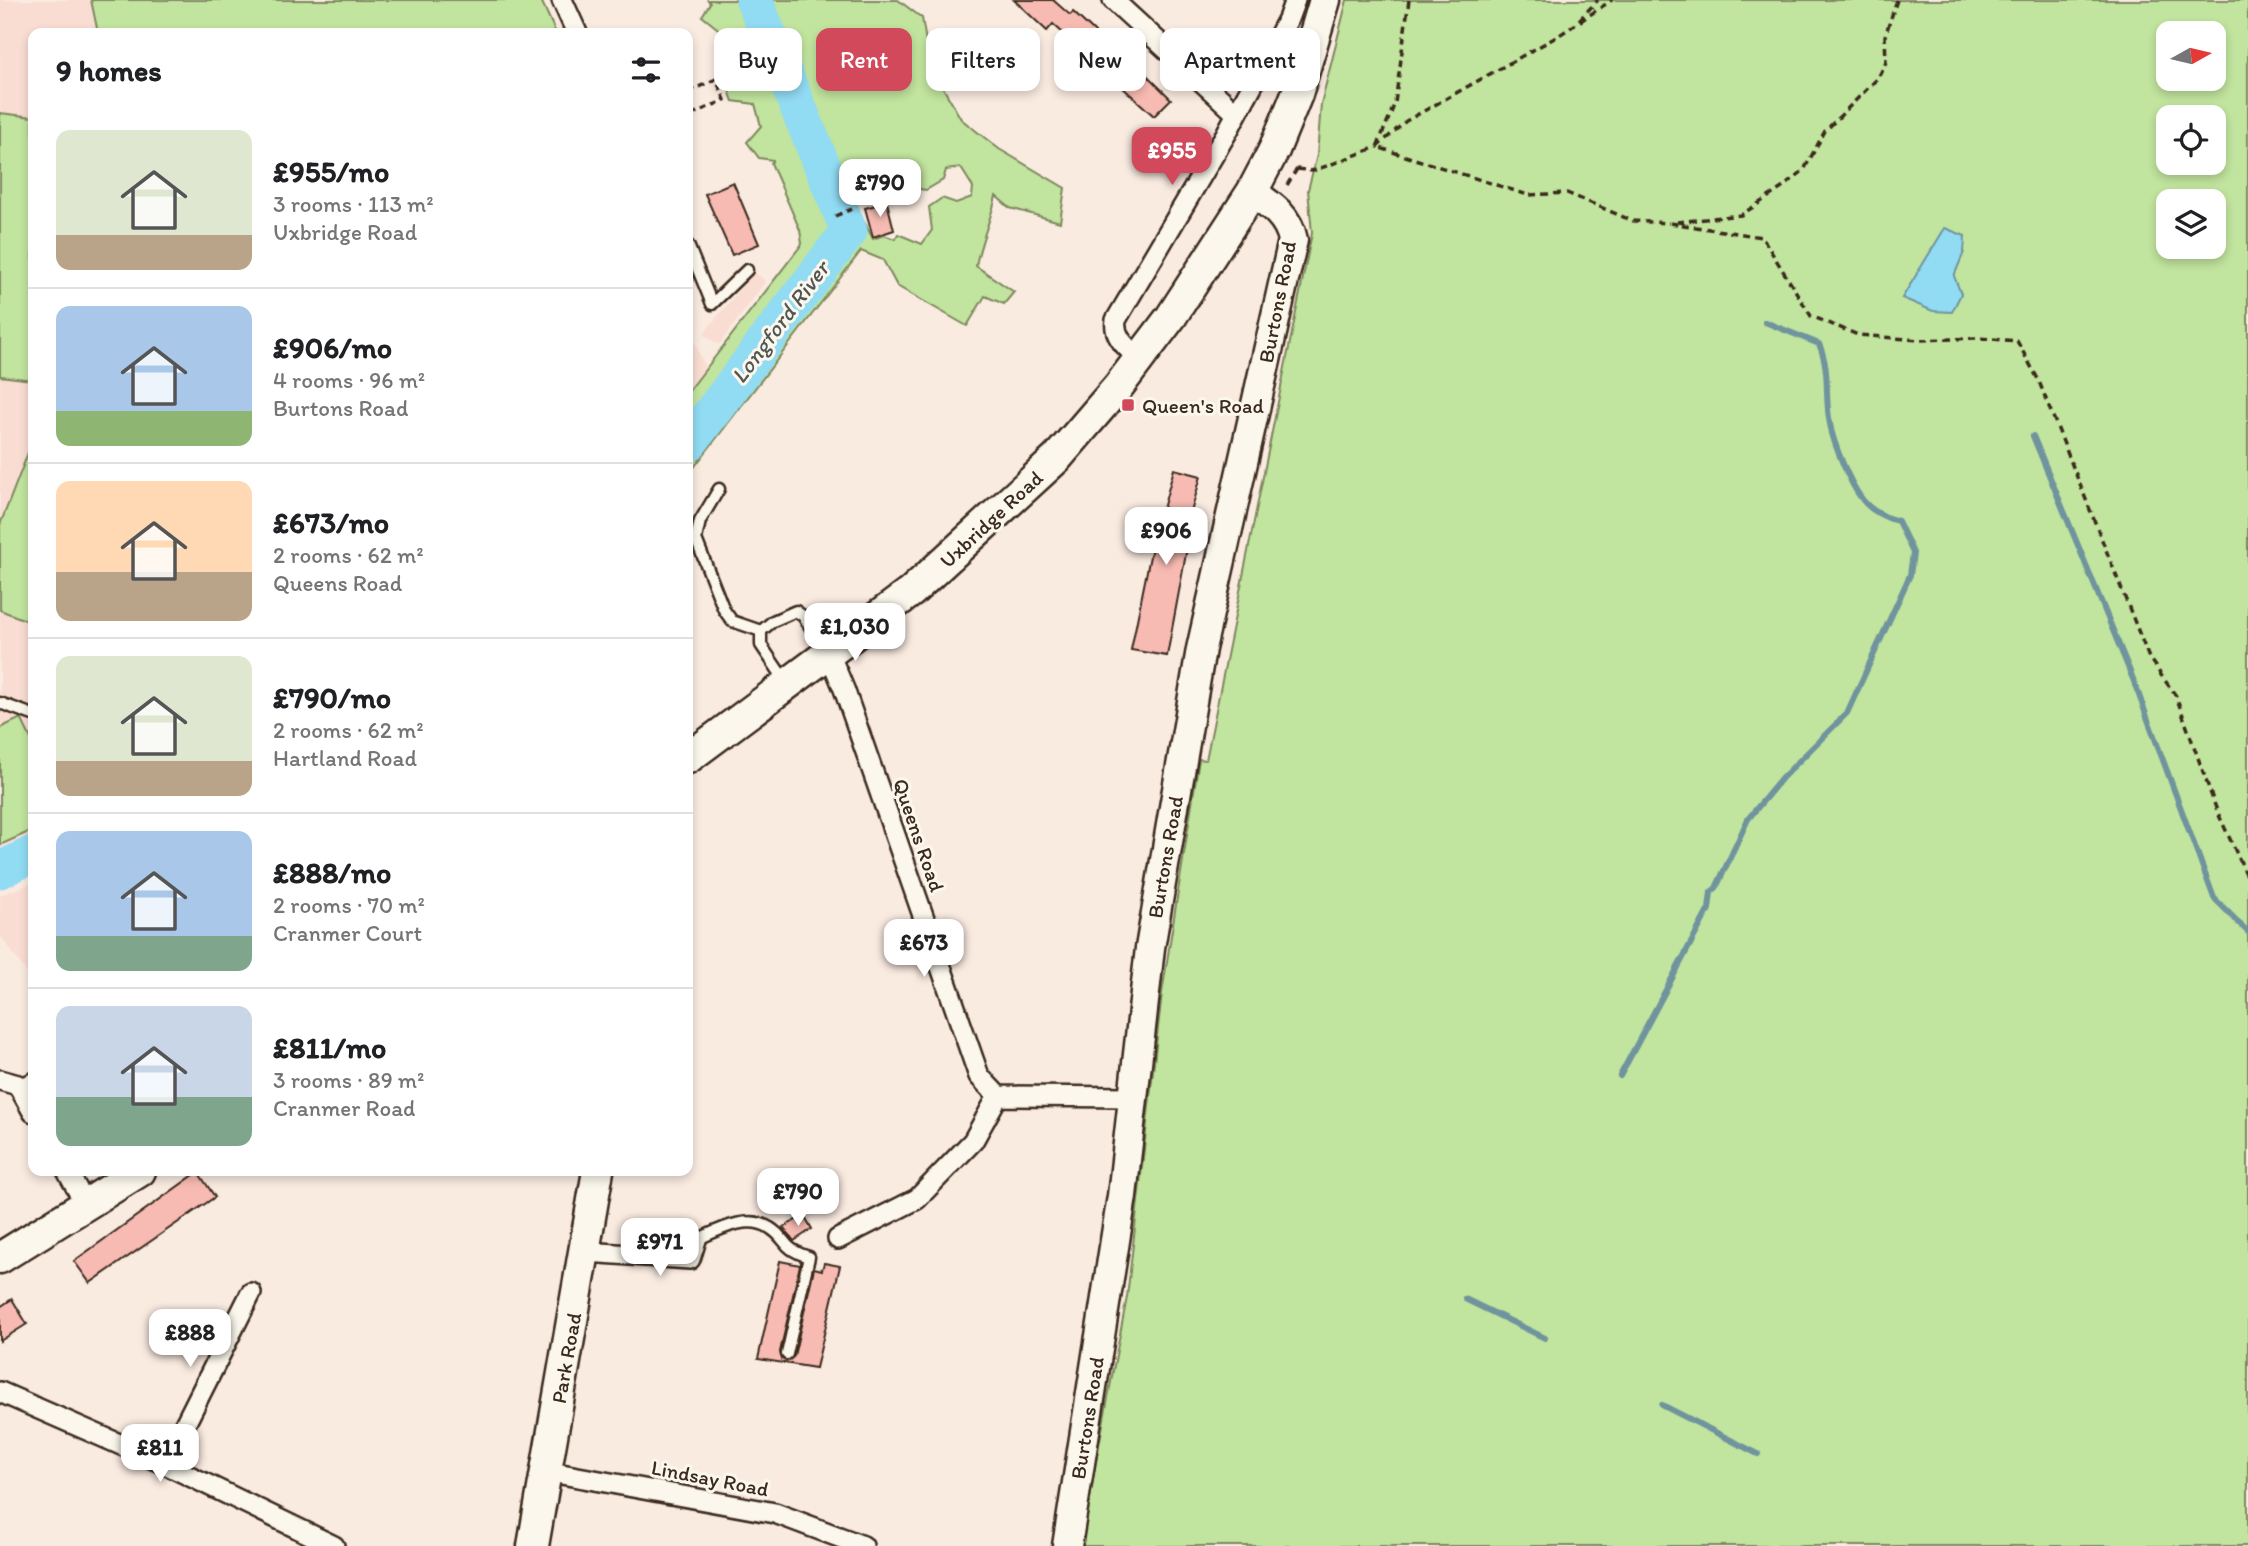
<!DOCTYPE html>
<html lang="en">
<head>
<meta charset="utf-8">
<style>
  :root { --surface:#fff; --page:#f2f2f2; --text:#202124; --muted:#757577; --line:#e0e0e0; --accent:#d1495b }
  body { margin:0; font-family:Itim,sans-serif; background:var(--page); color:var(--text); height:100vh; display:flex; flex-direction:column; font-size:26px; white-space:nowrap }
  * { box-sizing:border-box; margin:0 }
  p { font-size:23px; color:var(--muted) }
  .icon { flex:none; width:38px; height:38px; fill:none; stroke:currentColor; stroke-width:2; stroke-linecap:round; stroke-linejoin:round }
  .map { position:relative; flex:1; overflow:hidden }
  .drawer { position:absolute; left:28px; top:28px; width:665px; height:1148px; display:flex; flex-direction:column; background:var(--surface); border-radius:14px; box-shadow:0 4px 10px #0003 }
  .drawer>* { flex:none }
  .top-card { position:absolute; left:714px; top:28px; width:665px; height:63px; display:flex; gap:14px }
  .needle { width:46px; rotate:82deg }
  .fabs { position:absolute; left:2156px; top:21px; display:grid; gap:14px }
  .fabs a { display:grid; place-items:center; width:70px; height:70px; border-radius:14px; background:var(--surface); box-shadow:0 4px 10px #0003; font-size:35px }
  .price { position:absolute; translate:-50% -60px; padding:0 16px; border-radius:14px; background:#fff; color:#222; font-size:23px; line-height:46px; filter:drop-shadow(0 2px 4px #0008) }
  .price::after { content:''; position:absolute; left:50%; top:42px; width:21px; height:16px; margin-left:-10px; background:inherit; clip-path:polygon(0 0,100% 0,50% 100%) }
  .price.active { background:var(--accent); color:#fff }
  ul { padding:0; list-style:none }
  li { display:flex; align-items:center; gap:21px; height:175px; padding:0 28px }
  li+li { border-top:2px solid var(--line) }
  li span { display:grid; place-items:center; flex:none; width:196px; height:140px; border-radius:14px; color:#555 }
  li>.icon { margin-inline-start:auto }
  span .icon { width:84px; height:84px; fill:#fffc; stroke-width:1 }
  li b { font-size:30px }
  h2 { display:flex; justify-content:space-between; align-items:center; height:84px; padding:0 28px; font-size:30px }
  .pill { padding:0 24px; border-radius:14px; background:var(--surface); box-shadow:0 4px 10px #0003; font-size:24px; line-height:63px }
  .pill.active { background:var(--accent); color:#fff }
  .map>svg:first-child { display:block }
  .built { fill:#f9ddd3 }
  .green { fill:#c1e49e; stroke:#7e875e; stroke-width:2; fill-rule:evenodd }
  .water { fill:#91dbf3; stroke:#6f949e; stroke-width:2 }
  .lines { fill:none; stroke-linecap:round; stroke-linejoin:round }
  .stream { stroke:#6f949e; stroke-width:6 }
  .river { stroke:#91dbf3; stroke-width:37 }
  .building { fill:#f7bbb3; stroke:#3b2a1e; stroke-width:2 }
  .lane-casing { stroke:#3b2a1e; stroke-width:15 }
  .street-casing { stroke:#3b2a1e; stroke-width:24 }
  .secondary-casing { stroke:#3b2a1e; stroke-width:33 }
  .primary-casing { stroke:#3b2a1e; stroke-width:35 }
  .path { stroke:#3b2a1e; stroke-width:3.5; stroke-dasharray:7 5; stroke-linecap:butt }
  .lane { stroke:#fbf7ec; stroke-width:10 }
  .street { stroke:#fbf7ec; stroke-width:19 }
  .secondary { stroke:#fbf7ec; stroke-width:28 }
  .primary { stroke:#fbf7ec; stroke-width:30 }
  .poi-dot { fill:#d1495b; stroke:#fbf7ec; stroke-width:2.5 }
  .labels { text-anchor:middle; dominant-baseline:central; stroke-width:6; stroke-linejoin:round; paint-order:stroke }
  .street-label { font-size:21px; fill:#3b2a1e; stroke:#fbf7ec }
  .poi-label { font-size:21px; fill:#3b2a1e; stroke:#fbf7ec; text-anchor:start }
  .water-label { font-size:23px; font-style:italic; fill:#505653; stroke:#fbf7ec }
</style>
</head>
<body>
<div class="map">
<svg width="2248" height="1546" viewBox="0 0 2248 1546">
  <rect width="100%" height="100%" fill="#faebe1"/>
  <filter id="ink" filterUnits="userSpaceOnUse"><feTurbulence type="fractalNoise" baseFrequency=".0143" numOctaves="2"/><feDisplacementMap in="SourceGraphic" scale="14" xChannelSelector="R" yChannelSelector="G"/><feConvolveMatrix kernelMatrix="1 2 1 2 8 2 1 2 1" color-interpolation-filters="sRGB"/></filter>
  <g filter="url(#ink)">
    <path class="built" d="M0,0H541L556,33H33V834L0,848Z
      M754,272L766,281L719,345L703,334Z
      M688,327L706,369L688,392Z
      M33,883V982L0,935V895Z"/>
    <path class="green" d="M91,0H541L556,33H98Z
      M708,0H739L841,230L825,256L834,264L856,227L865,223L873,239L884,235L895,239L898,234L922,244L932,230L929,207L942,198L956,203L972,197L973,187L961,168L946,170L943,180L926,190L894,185L850,203L829,152L823,126L768,0H898L922,18L930,65L961,119L999,149L1065,188L1060,222L1010,208L996,196C991,220 980,242 976,266L1014,292L1004,304L985,296L967,326L897,286L883,260L861,251L688,475V392L802,244L800,230L771,163L773,160L759,158L747,142L761,126L755,104L733,101L722,72L736,65L722,32L702,16L710,3Z
      M1347,0H2248V1546H1080L1127,1297L1162,993L1199,759L1206,760L1312,233L1308,190L1317,155L1321,104ZM2168,33H2214V79H2168ZM2168,117H2214V163H2168ZM2168,201H2214V247H2168Z
      M0,113L33,117V380L0,376Z
      M33,440V623L0,610V525Z
      M21,718L33,743V830L0,845V728Z"/>
    <path class="water" d="M1945,228L1965,236L1964,252L1954,276L1961,294L1952,312L1933,311L1902,298Z"/>
    <g class="lines">
      <path class="stream" d="M2033,436L2133,679L2214,898L2248,932
        M1620,1076L1709,909L1711,892L1716,888L1748,819L1782,778L1847,713L1910,575L1913,553L1898,521C1885,518 1870,510 1862,499C1850,484 1833,443 1830,424C1824,396 1831,371 1819,344L1765,322
        M1465,1299L1545,1338
        M1662,1405L1758,1454"/>
      <path class="river" d="M688,444L849,231L754,0
        M0,870L33,854"/>
    </g>
    <path class="building" d="M1014,0H1053L1070,15L1073,12L1107,44L1111,40L1171,99L1154,116L1053,24L1047,31Z
      M733,182L759,244L732,255L705,194Z
      M887,202L894,230L873,237L865,208Z
      M1174,469L1201,476L1190,516H1193L1167,656L1131,650L1150,556Z
      M198,1172L215,1197L90,1283L74,1261Z
      M804,1215L812,1229L794,1241L783,1228Z
      M780,1261L800,1265L780,1352L782,1359L786,1361L794,1356L814,1268L822,1270L824,1263L840,1266L816,1368L758,1359Z
      M12,1299L27,1324L0,1341V1307Z"/>
    <g class="lines">
      <defs>
        <path id="lane" d="M688,245L712,304L747,270
          M719,489L700,521L696,539L724,610L732,621L761,631
          M786,682L761,645V631L773,621L796,611L803,616L826,650
          M0,703L33,715
          M18,1085L33,1078
          M696,1240C717,1231 747,1213 770,1228C788,1239 780,1248 809,1257L787,1354"/>
        <path id="street" d="M562,0L577,33
          M1113,0L1237,114
          M1140,360C1128,348 1113,338 1116,320L1226,134L1288,19L1295,0
          M829,653L844,689L979,1076L998,1096L1135,1097
          M0,1080L18,1085L33,1112
          M67,1171L86,1205
          M838,1239L917,1199L973,1141L998,1096
          M586,1252L690,1259L696,1240
          M0,1392L165,1464L334,1546
          M165,1464L251,1293
          M545,1471L775,1513L863,1546"/>
        <path id="secondary" d="M1067,1546L1122,1196L1150,948L1201,649L1293,240C1288,216 1271,205 1252,192"/>
        <path id="primary" d="M688,758L911,592L1057,458L1118,387L1171,317L1252,192L1274,150L1297,94L1325,0
          M0,1258L140,1171
          M533,1546L598,1171"/>
      </defs>
      <use href="#lane" class="lane-casing"/>
      <use href="#street" class="street-casing"/>
      <use href="#secondary" class="secondary-casing"/>
      <use href="#primary" class="primary-casing"/>
      <path class="path" d="M1409,0L1395,103L1377,147L1528,195L1567,193L1633,221L1669,223
        M1579,20L1598,0
        M688,92L716,79L725,100L688,116
        M1297,169L1313,171L1377,147L1406,121L1558,36L1612,0
        M1287,185L1297,169
        M835,216L852,209
        M1677,222L1741,215L1782,188L1804,170L1825,131L1878,78L1886,62L1885,36L1897,0
        M1670,223L1762,237L1811,316L1858,335L1919,340L1979,338L2017,341L2038,379L2149,658L2176,696L2217,811L2248,878"/>
      <use href="#lane" class="lane"/>
      <use href="#street" class="street"/>
      <use href="#secondary" class="secondary"/>
      <use href="#primary" class="primary"/>
    </g>
  </g>
  <rect class="poi-dot" x="1121" y="398" width="14" height="14" rx="3.5"/>
  <g class="labels">
    <g class="street-label">
      <text transform="translate(1277 302) rotate(-79)">Burtons Road</text>
      <text transform="translate(991 519) rotate(-43)">Uxbridge Road</text>
      <text transform="translate(919 835) rotate(71)">Queens Road</text>
      <text transform="translate(1165 857) rotate(-80)">Burtons Road</text>
      <text transform="translate(566 1358) rotate(-80)">Park Road</text>
      <text transform="translate(1087 1418) rotate(-81)">Burtons Road</text>
      <text transform="translate(710 1478) rotate(11)">Lindsay Road</text>
    </g>
    <g class="poi-label">
      <text x="1142" y="405">Queen's Road</text>
    </g>
    <g class="water-label">
      <text transform="translate(780 322) rotate(-53)">Longford River</text>
    </g>
  </g>
</svg>
<div class="fabs">
<a><svg class="needle" viewBox="-14 -14 28 28"><path d="M0-13l5 13h-10z" fill="#e53935"/><path d="M0 13l5-13h-10z" fill="#757577"/></svg></a>
<a><svg class="icon" aria-label="locate" viewBox="0 0 24 24"><circle cx="12" cy="12" r="6"/><path d="M12 2v4M12 18v4M2 12h4M18 12h4"/></svg></a>
<a><svg class="icon" aria-label="layers" viewBox="0 0 24 24"><path d="M12 4l9 5-9 5-9-5zM3 14l9 5 9-5"/></svg></a>
</div>
<b class="price active" style="left:1172px;top:187px">£955</b>
<b class="price" style="left:880px;top:219px">£790</b>
<b class="price" style="left:1166px;top:567px">£906</b>
<b class="price" style="left:855px;top:663px">£1,030</b>
<b class="price" style="left:924px;top:979px">£673</b>
<b class="price" style="left:798px;top:1228px">£790</b>
<b class="price" style="left:660px;top:1278px">£971</b>
<b class="price" style="left:190px;top:1369px">£888</b>
<b class="price" style="left:160px;top:1484px">£811</b>
<div class="top-card">
<a class="pill">Buy</a>
<a class="pill active">Rent</a>
<a class="pill">Filters</a>
<a class="pill">New</a>
<a class="pill">Apartment</a>
</div>
<section class="drawer">
<h2>9 homes<svg class="icon" aria-label="filters" viewBox="0 0 24 24"><path d="M4 7h16M4 17h16"/><circle cx="9" cy="7" r="2"/><circle cx="15" cy="17" r="2"/></svg></h2>
<ul>
<li><span style="background:linear-gradient(#dfe7d0 75%,#b9a48a 0)"><svg class="icon" aria-label="home" viewBox="0 0 24 24"><path d="M3 11l9-7 9 7M6 9v11h12V9"/></svg></span><div><b>£955/mo</b><p>3 rooms · 113 m²</p><p>Uxbridge Road</p></div></li>
<li><span style="background:linear-gradient(#a9c7e8 75%,#8fb573 0)"><svg class="icon" aria-label="home" viewBox="0 0 24 24"><path d="M3 11l9-7 9 7M6 9v11h12V9"/></svg></span><div><b>£906/mo</b><p>4 rooms · 96 m²</p><p>Burtons Road</p></div></li>
<li><span style="background:linear-gradient(#ffd9b3 65%,#b9a48a 0)"><svg class="icon" aria-label="home" viewBox="0 0 24 24"><path d="M3 11l9-7 9 7M6 9v11h12V9"/></svg></span><div><b>£673/mo</b><p>2 rooms · 62 m²</p><p>Queens Road</p></div></li>
<li><span style="background:linear-gradient(#dfe7d0 75%,#b9a48a 0)"><svg class="icon" aria-label="home" viewBox="0 0 24 24"><path d="M3 11l9-7 9 7M6 9v11h12V9"/></svg></span><div><b>£790/mo</b><p>2 rooms · 62 m²</p><p>Hartland Road</p></div></li>
<li><span style="background:linear-gradient(#a9c7e8 75%,#7fa58c 0)"><svg class="icon" aria-label="home" viewBox="0 0 24 24"><path d="M3 11l9-7 9 7M6 9v11h12V9"/></svg></span><div><b>£888/mo</b><p>2 rooms · 70 m²</p><p>Cranmer Court</p></div></li>
<li><span style="background:linear-gradient(#c9d6e8 65%,#7fa58c 0)"><svg class="icon" aria-label="home" viewBox="0 0 24 24"><path d="M3 11l9-7 9 7M6 9v11h12V9"/></svg></span><div><b>£811/mo</b><p>3 rooms · 89 m²</p><p>Cranmer Road</p></div></li>
</ul>
</section>
</div>
</body>
</html>
